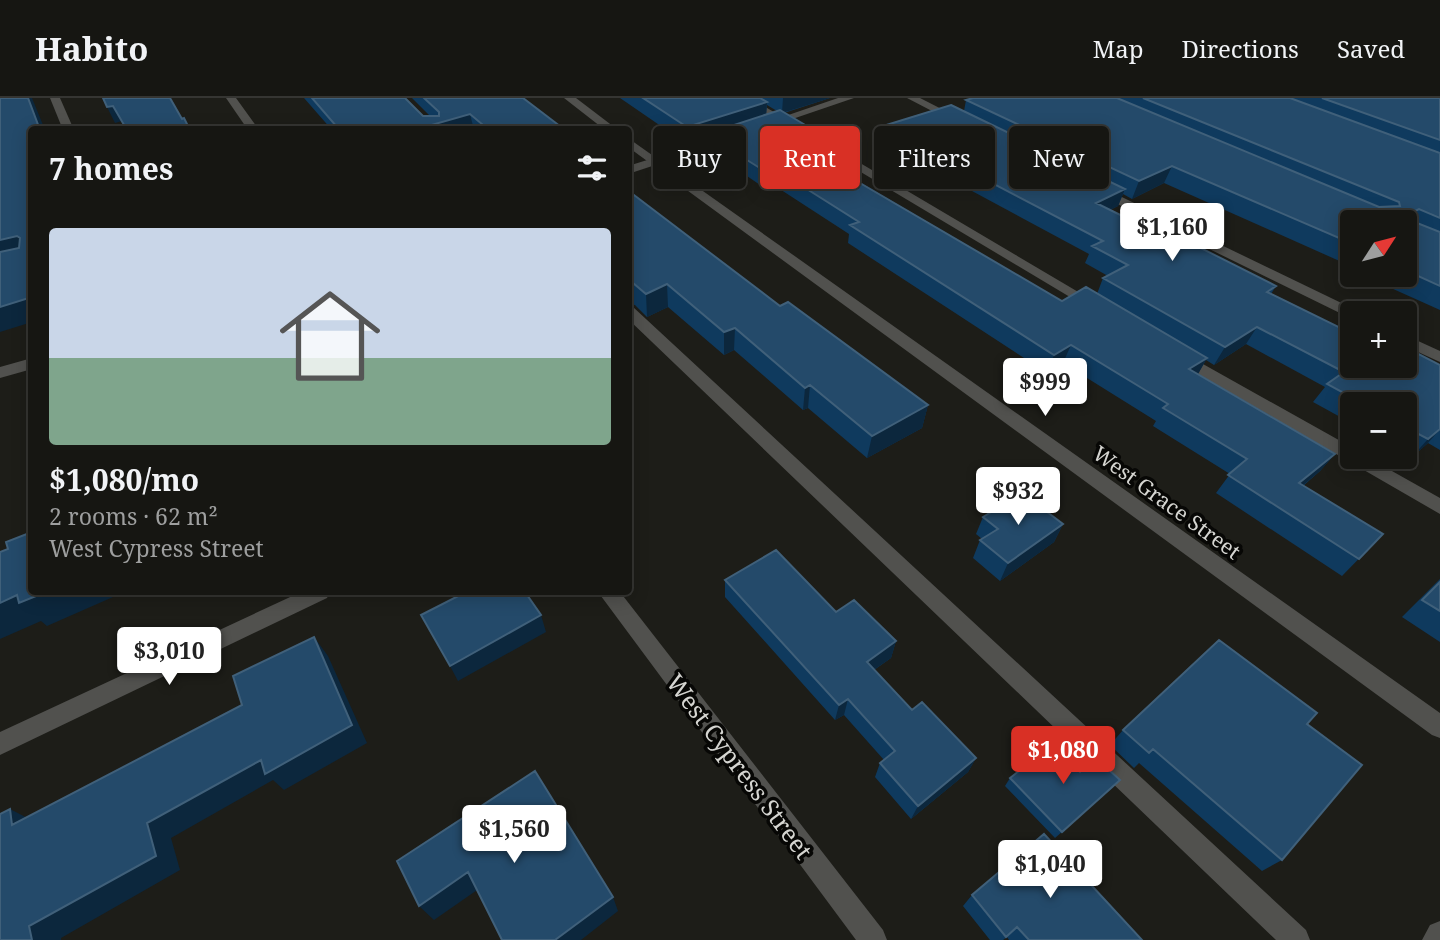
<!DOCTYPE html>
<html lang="en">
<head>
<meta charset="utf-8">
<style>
  :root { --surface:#161612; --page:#232320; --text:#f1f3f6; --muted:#9e9f9f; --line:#353532; --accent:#d93025 }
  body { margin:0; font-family:"Noto Serif",serif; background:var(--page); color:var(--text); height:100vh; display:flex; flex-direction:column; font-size:26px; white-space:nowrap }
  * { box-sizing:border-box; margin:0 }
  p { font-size:23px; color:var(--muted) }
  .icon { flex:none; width:38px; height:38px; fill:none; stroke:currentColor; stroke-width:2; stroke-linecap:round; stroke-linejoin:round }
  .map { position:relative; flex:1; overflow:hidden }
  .details { position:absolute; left:28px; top:28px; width:604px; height:469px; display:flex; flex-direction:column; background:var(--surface); border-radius:7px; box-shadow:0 4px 18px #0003,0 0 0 2px var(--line) }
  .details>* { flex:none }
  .top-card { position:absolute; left:653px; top:28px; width:665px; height:63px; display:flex; gap:14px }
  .needle { width:46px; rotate:54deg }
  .fabs { position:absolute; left:1340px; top:112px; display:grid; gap:14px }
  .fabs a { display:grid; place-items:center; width:77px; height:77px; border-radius:7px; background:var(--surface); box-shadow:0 4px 18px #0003,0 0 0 2px var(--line); font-size:35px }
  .price { position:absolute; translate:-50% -60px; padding:0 16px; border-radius:7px; background:#fff; color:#222; font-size:23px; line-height:46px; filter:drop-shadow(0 2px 4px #0008) }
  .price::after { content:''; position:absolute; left:50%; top:42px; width:21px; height:16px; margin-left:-10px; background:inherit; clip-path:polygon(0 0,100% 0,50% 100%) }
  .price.current { background:var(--accent); color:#fff }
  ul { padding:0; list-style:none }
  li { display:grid; align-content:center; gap:14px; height:371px; padding:0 21px }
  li+li { border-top:2px solid var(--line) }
  li span { display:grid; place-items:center; height:217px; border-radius:7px; color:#555 }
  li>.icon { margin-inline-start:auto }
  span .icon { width:126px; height:126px; fill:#fffc; stroke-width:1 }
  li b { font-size:30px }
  h2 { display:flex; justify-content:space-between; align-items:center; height:84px; padding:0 21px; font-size:30px }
  .chip { padding:0 24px; border-radius:7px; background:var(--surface); box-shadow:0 4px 18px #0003,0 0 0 2px var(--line); font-size:24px; line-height:63px }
  .chip.current { background:var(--accent); color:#fff }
  header { display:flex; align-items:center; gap:42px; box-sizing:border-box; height:98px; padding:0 35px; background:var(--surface); border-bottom:2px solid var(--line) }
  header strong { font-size:33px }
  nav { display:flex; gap:38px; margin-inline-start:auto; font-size:24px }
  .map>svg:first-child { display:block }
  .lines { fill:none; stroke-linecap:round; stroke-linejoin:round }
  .service { fill:#51514e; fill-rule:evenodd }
  .minor { fill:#51514e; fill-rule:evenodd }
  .tertiary { fill:#51514e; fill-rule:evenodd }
  .wall { fill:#0f3a5e; fill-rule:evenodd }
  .shaded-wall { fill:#0c273d }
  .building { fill:#244a6a; stroke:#40607a; stroke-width:2 }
  .labels { text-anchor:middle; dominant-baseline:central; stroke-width:7; stroke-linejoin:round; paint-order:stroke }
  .street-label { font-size:21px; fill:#d5d5d1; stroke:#070705 }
  .near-street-label { font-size:24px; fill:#d5d5d1; stroke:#070705 }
</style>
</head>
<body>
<header>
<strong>Habito</strong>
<nav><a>Map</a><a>Directions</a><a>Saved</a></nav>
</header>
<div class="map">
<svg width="1440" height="842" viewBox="0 0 1440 842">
  <rect width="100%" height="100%" fill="#1d1d18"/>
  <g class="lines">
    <path class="service" d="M50,0H60L74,32H63Z
      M737,0H750L1102,208L1100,211H1090Z
      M628,208L633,209L1306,832L1310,842H1276L628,221Z
      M1178,252L1353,350V359H1367L1440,400V416L1172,261L1170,257L1172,253Z"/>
    <path class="minor" d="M564,0H576L618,32H605Z
      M907,0H920L965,23L955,25Z
      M628,40L1440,615V640L1432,637L628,49Z
      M1099,88L1358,213L1360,215H1353V220L1348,219L1095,95V89Z
      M1405,237L1440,253V264L1405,248Z
      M301,494H330L327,500L0,657V634Z
      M1440,823V842H1422L1430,827Z"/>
    <path class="tertiary" d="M226,0H236L259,32H248Z
      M838,0H854L769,29L759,27Z
      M724,38L728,39V43L628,76V68Z
      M32,260V271L0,280V269Z
      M598,494H620L883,832L887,842H856Z"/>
  </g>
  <path class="wall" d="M304,0H405L423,18H430L412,0H523L565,32H332Z
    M620,0H830L784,15L815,50L851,79L1062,203L1097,196L1103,180L1108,178L1085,165L1089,156L881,44L883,28L964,13L966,2L973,0H1440V212L1362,177H1405V124H1353V169L1164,85L1132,101L1123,96L1118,108L1110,112L1173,143L1276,188L1271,196L1353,268L1440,267V352L1428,345L1412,359L1405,355V306H1353V326L1313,304L1325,289L1246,246L1214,267L1206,262L1197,277L1335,356L1320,373L1303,388L1383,436L1342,478L1216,395L1230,376L1153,328L1156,323L1063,265L1047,275L848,145L849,136L772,86L763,89L747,78L738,81L700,55V42L687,46ZM767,7L777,13L766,16Z
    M628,95L780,208L928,307L922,330L867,360L808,310L803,312L734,252L724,257L668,209L647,219L635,207L628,206Z
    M983,419L1063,426L1054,444L1000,483L973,460L980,442L982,441L976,436Z
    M1440,481V544L1402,519Z
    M725,482L836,514L896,543L891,560L874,572L912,612L976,660L968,674L911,721L875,679L880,665L884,662L844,617L835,622L725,499Z
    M1307,626L1282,762L1262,773L1139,665L1134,670L1110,647L1123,632Z
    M1010,680L1113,689L1055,740L1005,688Z
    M972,797L1142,842H1009L1007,839L1003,842H990L963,808Z"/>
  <path class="shaded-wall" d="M28,0H32L45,32H40Z
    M783,0H830L782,15Z
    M767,4L766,20L700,38V42L687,46V29Z
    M113,8L122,23L115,25L107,9Z
    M470,16L474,32H414Z
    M817,34L816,50L809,47Z
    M747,62V78L738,81L739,65Z
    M1172,68L1164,85L1132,101L1139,83Z
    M772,69V86L763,89V72Z
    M1125,91L1118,108L1090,122L1096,105Z
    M17,138L31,157L0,164V142Z
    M667,186L668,209L647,219L646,196Z
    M32,199V224L0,234V209Z
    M628,207L630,227L628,228Z
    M1257,229L1246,246L1214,267L1225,249Z
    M735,230L734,252L724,257V234Z
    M1071,247L1063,265L1047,275L1054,257Z
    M1207,260L1197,278L1189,271Z
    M810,287L808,310L803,312L805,290Z
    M928,307L922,330L867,360L872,338Z
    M1440,331L1428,345L1412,359L1428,341Z
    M1335,356L1320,373L1284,403L1299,385Z
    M1063,426L1054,444L1000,483L1008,465Z
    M46,494H111L113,499L47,528L41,523L0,541V505L17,497Z
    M541,517L546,534L458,583L450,568Z
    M314,539L328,558L367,645L284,692L273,682L171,740L180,772L61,840V842H32L29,828L147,725Z
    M896,543L891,560L862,580L867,564Z
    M848,601L844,617L835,622L839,607Z
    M976,660L968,674L911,721L918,708Z
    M10,711L39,726L12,727Z
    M468,774L480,790L434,822L419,808Z
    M613,799L618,813L581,842H555Z"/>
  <path class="building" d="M0,0H28L40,32H32V199L0,209V154L19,150L20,140L17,138L0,142Z
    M103,0H170L182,21L184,20L190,32H127L113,8L107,9Z
    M312,0H405L423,18H439V14L424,0H523L565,32H489L470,16L414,32H334L333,30L337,29Z
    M643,0H760L767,4L687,29Z
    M973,0H1117L1379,109L1400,108L1399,104L1143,0H1290L1440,55V120L1419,111L1415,113L1417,125L1440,134V188L1405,172V124H1353V146L1172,68L1139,83L966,2Z
    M1322,0H1440V42Z
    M951,7L1125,91L1096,105L1173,143L1179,139L1276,188L1267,194L1353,236V268H1405V249L1440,267V331L1428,341L1405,329V306H1364L1327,286L1344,274L1257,229L1225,249L1103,180L1128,167L1092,148L1103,143L883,28Z
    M780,12L817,34L809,47L852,72L848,78L1062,203L1086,189L1207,260L1189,271L1335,356L1299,385L1383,436L1359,461L1228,377L1247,361L1163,310L1168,306L1071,247L1054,257L850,127L859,124L772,69L763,72L747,62L739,65L700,38Z
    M630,94L780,208L788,204L928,307L872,338L810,287L805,290L735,230L724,234L667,186L646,196L633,185L628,184V95Z
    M1022,395L1063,426L1008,465L980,442L998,431L983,419Z
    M32,434V494H46L19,505L17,497L0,505V454L8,451L6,444Z
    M776,452L836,514L854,502L896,543L867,564L912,612L922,604L976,660L918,708L880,665L895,653L848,601L839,607L725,482Z
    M1440,484V513L1422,502Z
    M466,494H525L541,517L450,568L421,517Z
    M314,539L352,627L265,676L261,662L147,725L156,758L29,828L32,842H0V716L10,711L12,727L242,607L233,578Z
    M1219,542L1317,615L1307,626L1362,667L1282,762L1153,651L1149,655L1123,632Z
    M1053,646L1080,674L1095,659L1120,682L1062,734L1010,680Z
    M535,673L613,799L555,842H502L468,774L419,808L397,763Z
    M1044,736L1142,842H1029L1017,829L1006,839L972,797Z"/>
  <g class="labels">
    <g class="street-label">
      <text transform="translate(1167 404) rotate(36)">West Grace Street</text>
    </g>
    <g class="near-street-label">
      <text transform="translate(740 668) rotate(53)">West Cypress Street</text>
    </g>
  </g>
</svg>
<div class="fabs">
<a><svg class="needle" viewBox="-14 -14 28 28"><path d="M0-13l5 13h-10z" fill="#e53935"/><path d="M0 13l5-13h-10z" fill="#9e9f9f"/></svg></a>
<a>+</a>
<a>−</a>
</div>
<b class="price" style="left:1172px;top:165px">$1,160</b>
<b class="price" style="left:1045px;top:320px">$999</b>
<b class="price" style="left:1018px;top:429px">$932</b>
<b class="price" style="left:169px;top:589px">$3,010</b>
<b class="price current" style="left:1063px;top:688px">$1,080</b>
<b class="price" style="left:514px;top:767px">$1,560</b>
<b class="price" style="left:1050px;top:802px">$1,040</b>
<div class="top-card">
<a class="chip">Buy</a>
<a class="chip current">Rent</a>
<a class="chip">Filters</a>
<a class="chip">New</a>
</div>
<section class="details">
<h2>7 homes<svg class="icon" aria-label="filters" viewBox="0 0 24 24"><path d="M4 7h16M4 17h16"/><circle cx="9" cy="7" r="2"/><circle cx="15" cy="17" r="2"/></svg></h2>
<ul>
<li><span style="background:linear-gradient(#c9d6e8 60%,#7fa58c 0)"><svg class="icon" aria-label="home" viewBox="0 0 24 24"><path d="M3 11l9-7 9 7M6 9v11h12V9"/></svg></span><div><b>$1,080/mo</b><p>2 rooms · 62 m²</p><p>West Cypress Street</p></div></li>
</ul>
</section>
</div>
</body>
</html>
